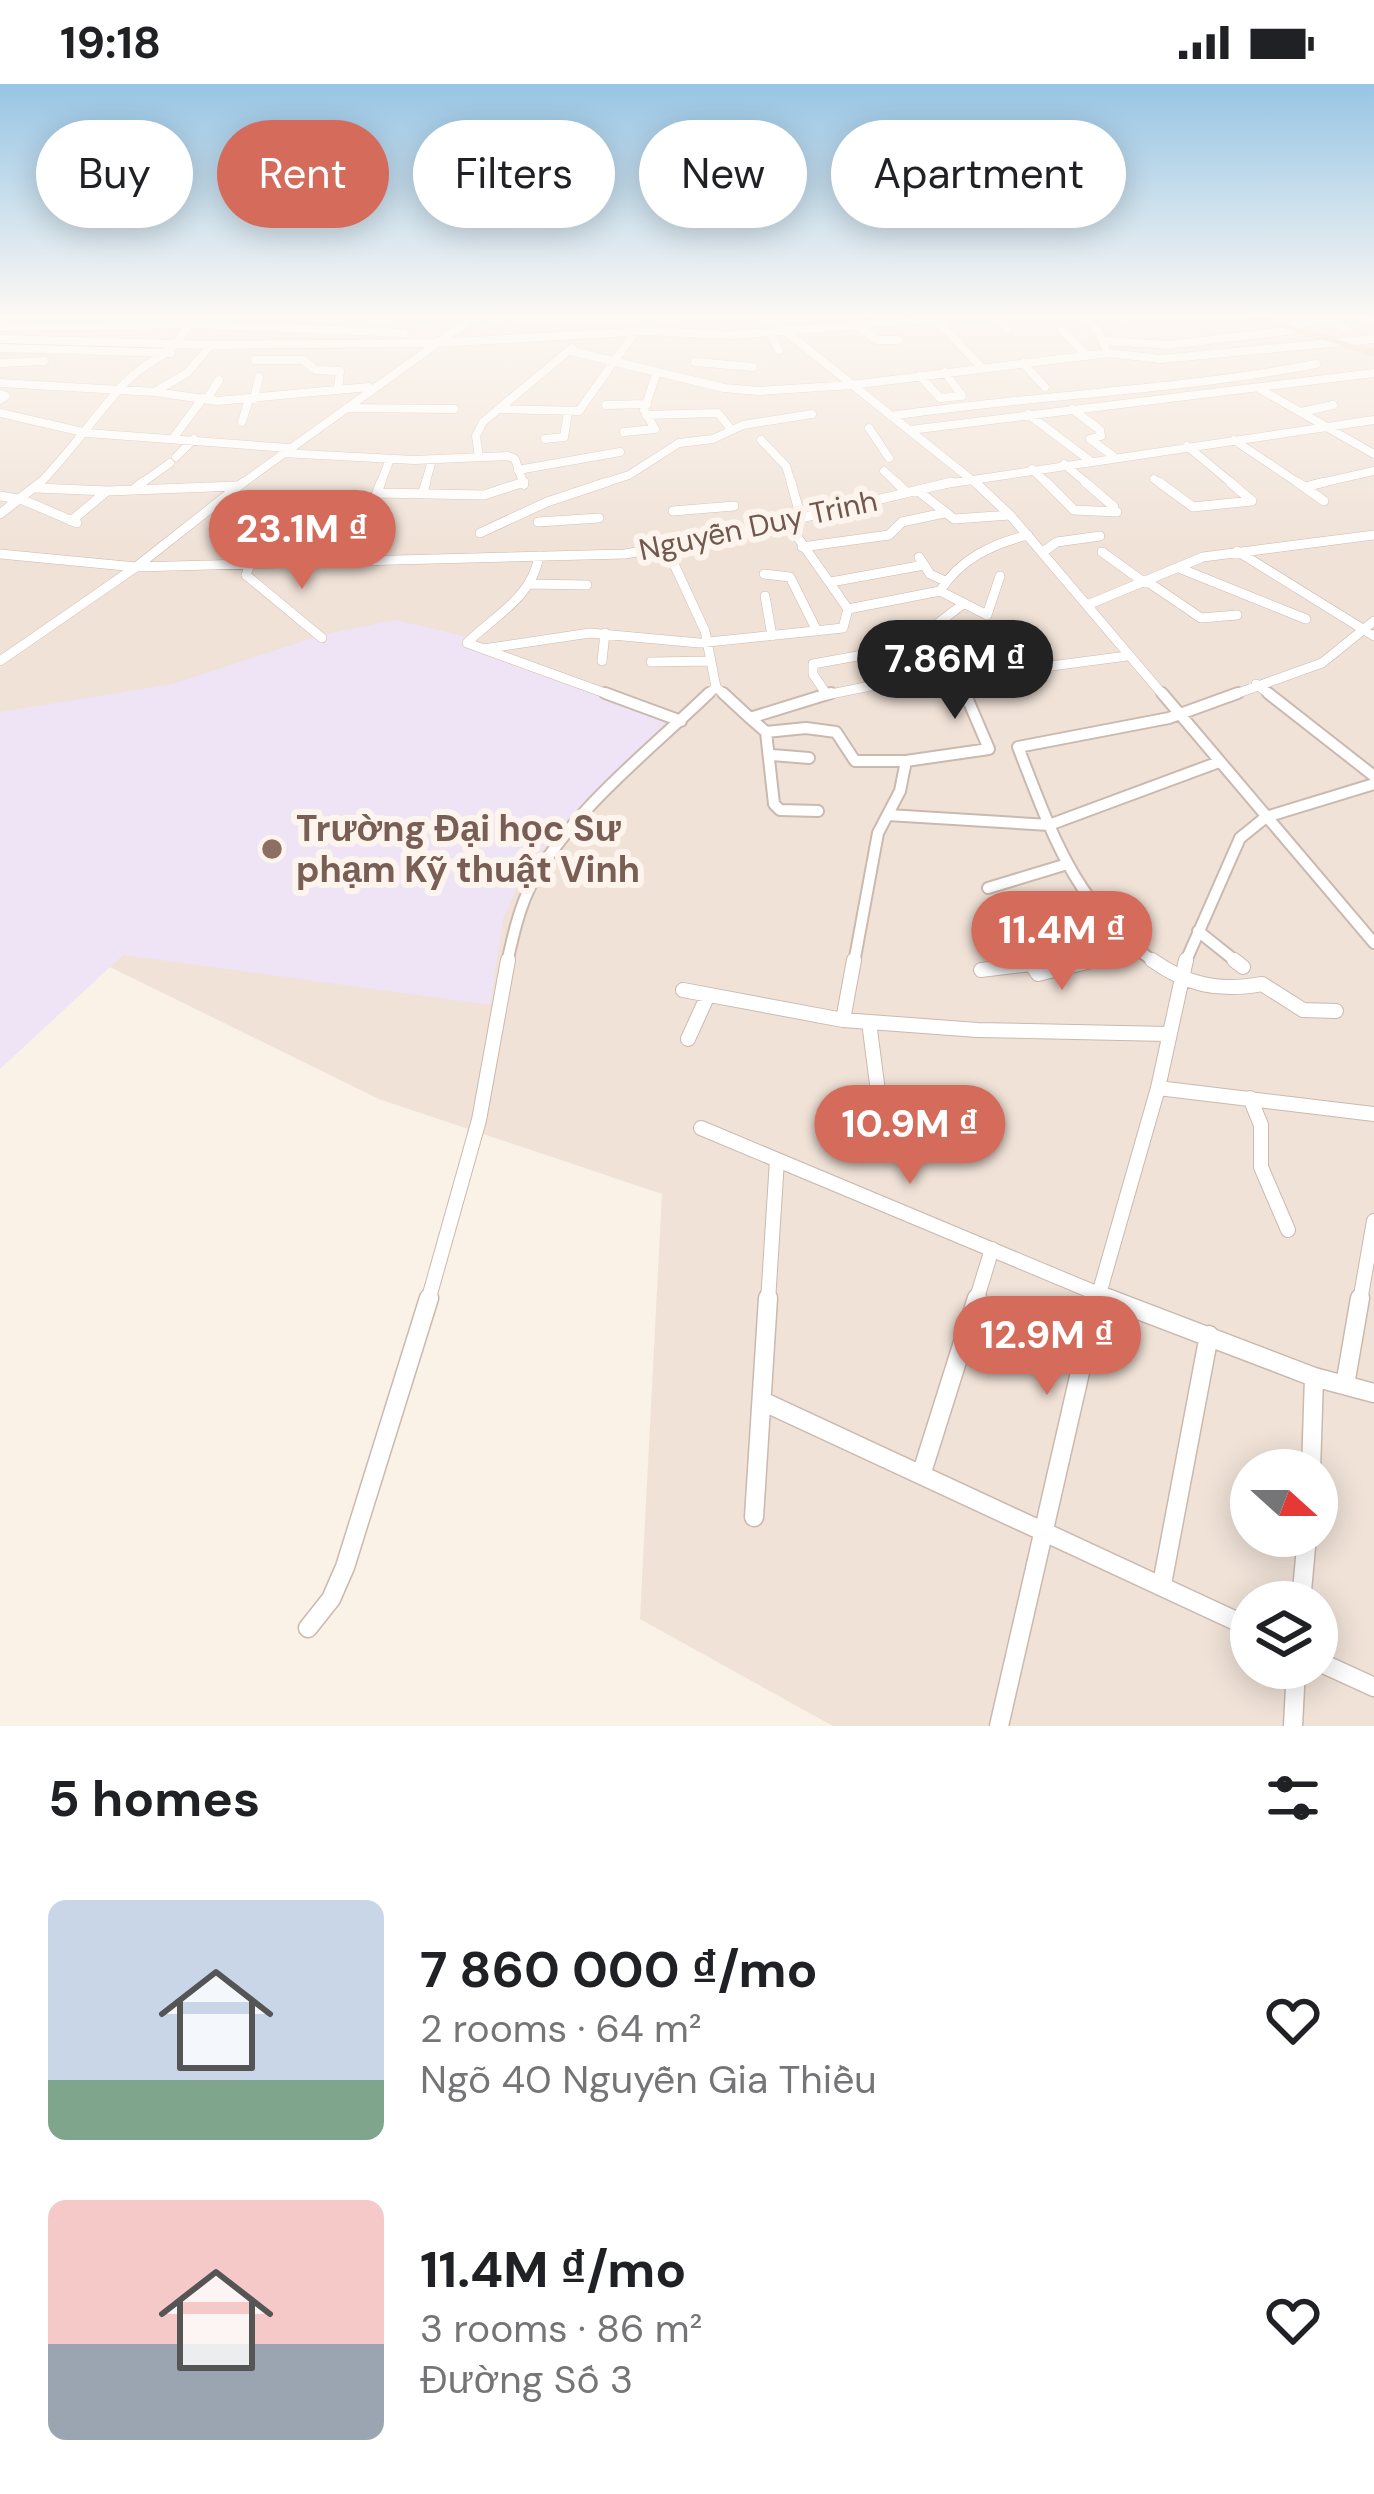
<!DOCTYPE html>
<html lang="en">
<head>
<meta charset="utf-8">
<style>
  :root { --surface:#fff; --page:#f2f2f2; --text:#202124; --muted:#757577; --accent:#d56c5b }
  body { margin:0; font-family:"DM Sans",sans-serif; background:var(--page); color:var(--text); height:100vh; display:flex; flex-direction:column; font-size:45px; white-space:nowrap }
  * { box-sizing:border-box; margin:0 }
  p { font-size:39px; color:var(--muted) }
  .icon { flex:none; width:66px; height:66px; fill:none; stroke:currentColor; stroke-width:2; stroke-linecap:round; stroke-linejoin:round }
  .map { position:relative; height:1642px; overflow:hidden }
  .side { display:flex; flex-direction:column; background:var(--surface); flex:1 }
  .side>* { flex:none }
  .banner { position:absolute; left:36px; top:36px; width:1302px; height:108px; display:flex; gap:24px }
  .needle { width:78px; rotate:111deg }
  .tools { position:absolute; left:1230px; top:1365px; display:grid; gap:24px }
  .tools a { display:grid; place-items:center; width:108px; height:108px; border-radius:50%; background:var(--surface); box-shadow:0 6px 30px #0003; font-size:60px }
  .price { position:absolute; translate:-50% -102px; padding:0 27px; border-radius:42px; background:var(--accent); color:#fff; font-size:39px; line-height:78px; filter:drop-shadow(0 3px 6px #0008) }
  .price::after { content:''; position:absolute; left:50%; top:72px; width:36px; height:27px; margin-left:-18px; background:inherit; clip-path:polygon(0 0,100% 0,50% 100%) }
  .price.current { background:#222; color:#fff }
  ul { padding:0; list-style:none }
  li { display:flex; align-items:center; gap:36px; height:300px; padding:0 48px }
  li span { display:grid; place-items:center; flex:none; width:336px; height:240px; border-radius:18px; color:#555 }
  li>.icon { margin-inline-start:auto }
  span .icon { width:144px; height:144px; fill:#fffc; stroke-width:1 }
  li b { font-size:51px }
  h2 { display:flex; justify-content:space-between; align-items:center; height:144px; padding:0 48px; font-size:51px }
  .pill { padding:0 42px; border-radius:54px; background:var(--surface); box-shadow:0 6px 30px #0003; font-size:42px; line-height:108px }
  .pill.current { background:var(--accent); color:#fff }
  .status { display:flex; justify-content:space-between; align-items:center; height:84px; padding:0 60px; background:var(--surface); direction:ltr }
  .status svg { height:33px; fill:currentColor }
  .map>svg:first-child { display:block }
  .residential { fill:#f0e2d7; fill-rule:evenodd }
  .education { fill:#eee4f6 }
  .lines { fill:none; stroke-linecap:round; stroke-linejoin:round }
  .minor-far4-casing { stroke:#cab9af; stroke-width:9 }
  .minor-far3-casing { stroke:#cab9af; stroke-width:10 }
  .minor-far2-casing { stroke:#cab9af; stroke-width:14 }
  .minor-far1-casing { stroke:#cab9af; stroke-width:16 }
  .minor-casing { stroke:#cab9af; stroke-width:21 }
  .major-casing { stroke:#d7d0ce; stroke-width:3 }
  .minor-far4 { stroke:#fff; stroke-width:8 }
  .minor-far3 { stroke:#fff; stroke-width:9 }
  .minor-far2 { stroke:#fff; stroke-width:10 }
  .minor-far1 { stroke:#fff; stroke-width:14 }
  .minor { stroke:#fff; stroke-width:18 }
  .major { fill:#f1cfa8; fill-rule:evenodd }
  .education-dot { fill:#8d6e63; stroke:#fdf5ed; stroke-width:4.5 }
  .labels { text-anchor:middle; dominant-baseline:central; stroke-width:12; stroke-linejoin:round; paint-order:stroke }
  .far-street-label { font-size:30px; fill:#70584f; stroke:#fdf5ed }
  .education-label { font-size:36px; font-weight:bold; fill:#785e54; stroke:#fdf5ed; text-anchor:start }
</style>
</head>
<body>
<div class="status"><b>19:18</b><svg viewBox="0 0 49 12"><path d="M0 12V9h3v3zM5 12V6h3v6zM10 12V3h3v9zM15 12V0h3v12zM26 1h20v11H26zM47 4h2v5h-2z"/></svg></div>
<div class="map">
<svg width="1374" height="1642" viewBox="0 0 1374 1642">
  <rect width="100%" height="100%" fill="#faf1e7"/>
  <path class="residential" d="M0,233H1374V1642H833L640,1535L662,1110L379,1015L0,829ZM1251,1386H1317V1452H1251ZM1251,1518H1317V1584H1251Z"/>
  <path class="education" d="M395,536L460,551L669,635L527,782L503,835L490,921L123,871L0,985V628L173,600L322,551Z"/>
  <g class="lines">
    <defs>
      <path id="minor-far4" d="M485,233H616
        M781,233L778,238L785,247L978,401
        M995,233L1007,245
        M1083,233L1098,246L1105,263
        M1122,233L1125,237
        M1365,233L1374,238
        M935,234L982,284
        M859,242L877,256H898
        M5,243L195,240L404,249
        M1286,243L1326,234L1343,243
        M1063,247L1087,272
        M770,249L779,266
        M0,255L211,261L436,259L646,247L732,251L954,233
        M1104,257L1169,261L1293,246
        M0,264L171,269
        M571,267L724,304L759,307L852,301L1108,269L1161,275L1374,255
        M255,276H303L316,286L340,287L338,306
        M695,278L753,283
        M0,279L44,277
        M1023,279L1045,303
        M920,292L940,314L962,312L945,288
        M0,299L155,308L217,317L369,303
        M1260,305L1374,370
        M156,307L187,289L211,261
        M0,310L6,312L0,316
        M207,315L219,296
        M254,315L259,293
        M606,321L647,320
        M347,324L454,325
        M502,325L579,327L635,248
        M1072,325L1100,346L1101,352L1090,355L1113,372
        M1301,328L1333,321
        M0,329L87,349L288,364
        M1028,330L1089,376
        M646,331L718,329L730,344
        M891,332C1032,311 1176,307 1316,280
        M242,338L249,315
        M869,344L889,374
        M910,346L1374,289
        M624,348L655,345L644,326L657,288
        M174,353L203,314
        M545,355L564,353L568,329
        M761,356L786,382L792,401
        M1234,356L1301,401
        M1187,362L1234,401
        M282,369L414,376L508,372L515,375L524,401
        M176,373L194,355
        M479,373L476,352L483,338L572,264
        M1064,380L1089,401
        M1032,385L1049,401
        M518,386L620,368
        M884,387L899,401
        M1154,395L1163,401
        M38,401C70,369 94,332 125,299C153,269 171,279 191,234
        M139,401L170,379
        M240,401L474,233
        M380,401L390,375
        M425,401L432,376
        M598,401L629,391L679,359L713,355L743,341L812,330
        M939,401L1374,336
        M1312,401L1374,387"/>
      <path id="minor-far3" d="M791,398L801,434
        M896,398L907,409
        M975,398L1010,431L1164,612
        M1046,398L1074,426L1117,428
        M1085,398L1114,423
        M1159,398L1193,423L1252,417L1230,398
        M1297,398L1324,417
        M1305,403L1325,398
        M36,404L108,407L237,402
        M133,406L143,398
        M917,406L954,435L1010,431
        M423,408L426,398
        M378,409L484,411L524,398
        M0,412L23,416L77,439
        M291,415L357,425
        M673,427L734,422
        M0,430L41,398
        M71,437L107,407
        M538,438L599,434
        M480,449L547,418L607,398
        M802,463L889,451L902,438L944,429
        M667,465L705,547L716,603L726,612
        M1237,467L1374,552
        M1043,468L1057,458L1100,452
        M1102,468L1145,499
        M0,470L136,483L625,470L789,441L801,434L952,398
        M539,472C532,514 495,531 467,559L613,612
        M919,473L930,490L945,497
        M307,479L330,446L376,411L381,398
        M250,480L246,491L322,554
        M1179,484L1306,535
        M764,490L790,493L817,547
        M831,498L924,481
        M1148,498L1201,534L1237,531
        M529,500L587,501
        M940,507L987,531L1000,492
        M765,512L772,552
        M1087,521L1203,473L1374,451
        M848,525L940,507C960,475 992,460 1028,451
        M907,563L930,598L1127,572
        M483,565L590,549L699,559L843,544L848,525L789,441
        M0,577L136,483L244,398
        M602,577L605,549
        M651,578L710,577
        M959,594L967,612
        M1256,600L1272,612
        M827,611L813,590V580L907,563L963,520
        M706,612L716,603
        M821,612L915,593L948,567
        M1230,612L1322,579L1374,537"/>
      <path id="minor-far2" d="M605,609L681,637
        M723,609L750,634L831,609
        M1162,609L1374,859
        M1268,609L1374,692
        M750,634L766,648L806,644L836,648L855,677H906L989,665L965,609
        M766,648L774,720L780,726L818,727
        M772,671L809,674
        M888,731L1049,741L1219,678
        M988,804L1064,781
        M1198,847L1238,879
        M507,879C513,852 519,824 532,799C572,726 650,666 709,609
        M854,879L878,749L900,707L906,677
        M1083,879L1136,866
        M1156,879C1075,823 1052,750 1018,663L1169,634L1238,609
        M1185,879L1240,754L1266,733L1374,700"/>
      <path id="minor-far1" d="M1152,876C1187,901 1219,908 1262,900L1303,926L1336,927
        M1234,876L1243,883
        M981,886L1031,880L1038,890L1095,876
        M683,906L843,936L977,946L1168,950
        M843,936L854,876
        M869,938L880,1023L886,1028L958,1029
        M688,955L708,911
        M1158,1004L1374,1030
        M1250,1014L1261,1041V1083L1288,1146
        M701,1044L1115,1217
        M428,1217L479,1036L508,876
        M768,1217L777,1076
        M976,1217L992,1165
        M1097,1217L1158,1004L1186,876
        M1360,1217L1374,1137"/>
      <path id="minor" d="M1107,1214L1314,1293L1374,1309
        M1345,1301L1360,1214
        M762,1317L1251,1544
        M1311,1386L1314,1293
        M922,1388L977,1214
        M754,1433L768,1214
        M1162,1500L1209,1251
        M1301,1518L1307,1452
        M308,1544L331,1515L345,1483L429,1214
        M1317,1577L1374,1603
        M999,1642L1097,1214
        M1293,1642L1296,1584"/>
      <path id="major" d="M1246,233H1259L1374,266V271Z"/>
    </defs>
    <use href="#minor-far4" class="minor-far4-casing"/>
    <use href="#minor-far3" class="minor-far3-casing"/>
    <use href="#minor-far2" class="minor-far2-casing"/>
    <use href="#minor-far1" class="minor-far1-casing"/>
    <use href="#minor" class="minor-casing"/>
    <use href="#major" class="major-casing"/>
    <use href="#minor-far4" class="minor-far4"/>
    <use href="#minor-far3" class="minor-far3"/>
    <use href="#minor-far2" class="minor-far2"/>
    <use href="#minor-far1" class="minor-far1"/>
    <use href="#minor" class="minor"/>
    <use href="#major" class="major"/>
  </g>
  <linearGradient id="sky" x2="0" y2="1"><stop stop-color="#97c5e5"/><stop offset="0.5" stop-color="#fdf9f4"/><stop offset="1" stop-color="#fdf9f4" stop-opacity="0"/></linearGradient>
  <rect width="1374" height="463" fill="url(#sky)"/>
  <circle class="education-dot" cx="272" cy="765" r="12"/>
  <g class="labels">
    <g class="far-street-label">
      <text transform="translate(758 441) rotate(-12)">Nguyễn Duy Trinh</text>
    </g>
    <g class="education-label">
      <text x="296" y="744">Trường Đại học Sư<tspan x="296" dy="41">phạm Kỹ thuật Vinh</tspan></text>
    </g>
  </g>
</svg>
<div class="tools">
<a><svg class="needle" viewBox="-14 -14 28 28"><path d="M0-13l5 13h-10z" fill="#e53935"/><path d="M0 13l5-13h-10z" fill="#757577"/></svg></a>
<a><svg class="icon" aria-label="layers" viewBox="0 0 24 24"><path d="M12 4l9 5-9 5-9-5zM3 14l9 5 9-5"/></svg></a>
</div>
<b class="price" style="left:302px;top:508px">23.1M ₫</b>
<b class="price current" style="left:955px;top:638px">7.86M ₫</b>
<b class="price" style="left:1062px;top:909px">11.4M ₫</b>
<b class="price" style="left:910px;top:1103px">10.9M ₫</b>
<b class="price" style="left:1047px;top:1314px">12.9M ₫</b>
<div class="banner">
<a class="pill">Buy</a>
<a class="pill current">Rent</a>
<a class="pill">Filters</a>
<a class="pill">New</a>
<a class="pill">Apartment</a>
</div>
</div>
<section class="side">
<h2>5 homes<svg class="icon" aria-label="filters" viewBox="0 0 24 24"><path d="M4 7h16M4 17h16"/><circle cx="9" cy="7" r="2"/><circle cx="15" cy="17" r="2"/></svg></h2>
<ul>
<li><span style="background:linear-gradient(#c9d6e8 75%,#7fa58c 0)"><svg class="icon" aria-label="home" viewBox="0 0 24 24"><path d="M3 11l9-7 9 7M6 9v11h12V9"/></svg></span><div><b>7 860 000 ₫/mo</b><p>2 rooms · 64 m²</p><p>Ngõ 40 Nguyễn Gia Thiều</p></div><svg class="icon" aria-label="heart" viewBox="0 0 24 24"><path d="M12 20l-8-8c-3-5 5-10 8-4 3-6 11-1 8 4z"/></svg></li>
<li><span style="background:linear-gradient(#f6c9c9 60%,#9aa5b1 0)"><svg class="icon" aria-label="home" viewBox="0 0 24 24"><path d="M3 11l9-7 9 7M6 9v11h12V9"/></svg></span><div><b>11.4M ₫/mo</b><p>3 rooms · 86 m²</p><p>Đường Số 3</p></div><svg class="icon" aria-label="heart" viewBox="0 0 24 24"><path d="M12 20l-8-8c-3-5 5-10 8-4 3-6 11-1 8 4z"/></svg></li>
</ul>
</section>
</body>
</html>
